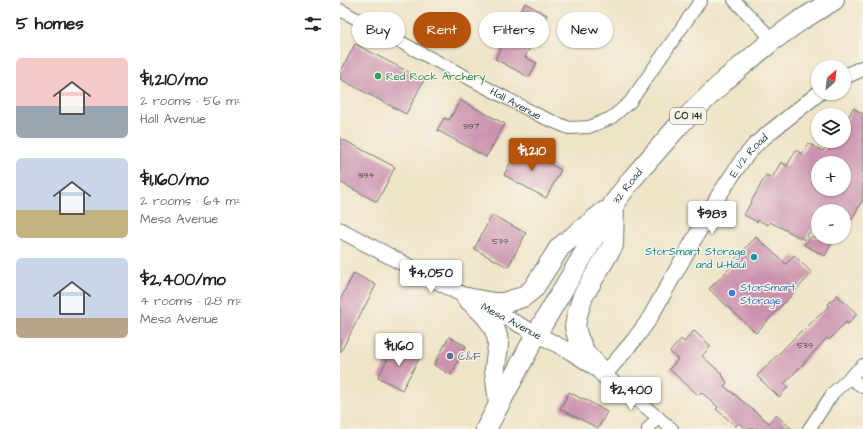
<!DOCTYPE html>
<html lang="en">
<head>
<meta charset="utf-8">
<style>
  :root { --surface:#fff; --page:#f6f6f6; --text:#202124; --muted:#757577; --accent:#b45309 }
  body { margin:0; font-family:"Architects Daughter",sans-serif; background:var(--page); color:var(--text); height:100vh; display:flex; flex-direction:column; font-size:15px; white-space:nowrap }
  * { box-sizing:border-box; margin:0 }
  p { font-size:13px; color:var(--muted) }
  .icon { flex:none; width:22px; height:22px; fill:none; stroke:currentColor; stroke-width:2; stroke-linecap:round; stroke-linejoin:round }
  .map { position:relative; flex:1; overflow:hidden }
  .details { display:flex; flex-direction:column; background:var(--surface); width:340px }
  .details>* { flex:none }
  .banner { position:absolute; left:12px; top:12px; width:380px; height:36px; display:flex; gap:8px }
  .needle { width:26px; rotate:28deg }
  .tools { position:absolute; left:471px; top:60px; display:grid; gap:8px }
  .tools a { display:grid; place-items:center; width:40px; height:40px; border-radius:50%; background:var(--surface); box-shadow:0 1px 3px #0004; font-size:20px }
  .price { position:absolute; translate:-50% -34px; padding:0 9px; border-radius:4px; background:#fff; color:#222; font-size:13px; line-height:26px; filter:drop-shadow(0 1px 2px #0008) }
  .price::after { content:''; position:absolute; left:50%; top:24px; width:12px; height:9px; margin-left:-6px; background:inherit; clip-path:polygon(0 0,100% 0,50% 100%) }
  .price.selected { background:var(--accent); color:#fff }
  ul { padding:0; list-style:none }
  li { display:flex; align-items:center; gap:12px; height:100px; padding:0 16px }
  li span { display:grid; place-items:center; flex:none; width:112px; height:80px; border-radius:6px; color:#555 }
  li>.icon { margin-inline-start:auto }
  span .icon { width:48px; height:48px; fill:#fffc; stroke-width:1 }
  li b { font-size:17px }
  h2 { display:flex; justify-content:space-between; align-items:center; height:48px; padding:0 16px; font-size:17px }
  .chip { padding:0 14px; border-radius:18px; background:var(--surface); box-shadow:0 1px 3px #0004; font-size:14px; line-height:36px }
  .chip.selected { background:var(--accent); color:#fff }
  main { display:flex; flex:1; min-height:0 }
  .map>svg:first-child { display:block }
  .building { fill:#cb92ae; fill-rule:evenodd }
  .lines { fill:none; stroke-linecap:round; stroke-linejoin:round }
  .minor-casing { stroke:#687768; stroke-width:14 }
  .tertiary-casing { stroke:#687768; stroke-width:17 }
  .primary-casing { stroke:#687768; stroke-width:22 }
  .minor { stroke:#fff; stroke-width:12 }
  .tertiary { stroke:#fff; stroke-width:15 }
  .primary { stroke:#fff; stroke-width:20 }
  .leisure-dot { fill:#2e9e5b; stroke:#f7f3e8; stroke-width:1.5 }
  .culture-dot { fill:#0f9aa8; stroke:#f7f3e8; stroke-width:1.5 }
  .shop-dot { fill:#3f7fe0; stroke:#f7f3e8; stroke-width:1.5 }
  .service-dot { fill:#5c6f8a; stroke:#f7f3e8; stroke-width:1.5 }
  .labels { text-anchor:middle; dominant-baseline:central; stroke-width:3; stroke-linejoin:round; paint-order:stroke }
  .number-label { font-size:9px; fill:#4a5252 }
  .shield { fill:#f7f3e8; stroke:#60746a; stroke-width:1 }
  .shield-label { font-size:10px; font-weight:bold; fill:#1f3d34 }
  .leisure-label { font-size:11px; fill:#27864d; stroke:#f7f3e8; text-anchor:start }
  .street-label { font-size:11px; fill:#1f3d34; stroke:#f7f3e8 }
  .culture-label { font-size:11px; fill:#0d838f; stroke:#f7f3e8; text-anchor:end }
  .shop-label { font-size:11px; fill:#366cbe; stroke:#f7f3e8; text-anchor:start }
  .service-label { font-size:11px; fill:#4e5e75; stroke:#f7f3e8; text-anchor:start }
</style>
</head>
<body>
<main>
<section class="details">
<h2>5 homes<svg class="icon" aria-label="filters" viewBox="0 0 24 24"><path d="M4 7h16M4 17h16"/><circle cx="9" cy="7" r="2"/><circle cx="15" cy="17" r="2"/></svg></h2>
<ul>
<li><span style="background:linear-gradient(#f6c9c9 60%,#9aa5b1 0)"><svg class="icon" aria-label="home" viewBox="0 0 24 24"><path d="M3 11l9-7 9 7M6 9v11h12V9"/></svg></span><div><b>$1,210/mo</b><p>2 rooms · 56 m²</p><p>Hall Avenue</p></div></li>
<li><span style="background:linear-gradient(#c9d6e8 65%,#c2b280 0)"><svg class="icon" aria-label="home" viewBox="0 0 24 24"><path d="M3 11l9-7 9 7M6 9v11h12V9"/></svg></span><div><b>$1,160/mo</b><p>2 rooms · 64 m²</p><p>Mesa Avenue</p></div></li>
<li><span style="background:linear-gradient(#c9d6e8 75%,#b9a48a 0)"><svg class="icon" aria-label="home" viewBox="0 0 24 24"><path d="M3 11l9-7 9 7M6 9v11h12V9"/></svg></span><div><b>$2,400/mo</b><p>4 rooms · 128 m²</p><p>Mesa Avenue</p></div></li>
</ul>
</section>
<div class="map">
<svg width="523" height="429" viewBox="0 0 523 429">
  <rect width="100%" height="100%" fill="#f7f3e8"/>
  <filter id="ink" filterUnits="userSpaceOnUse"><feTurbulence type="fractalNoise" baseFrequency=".025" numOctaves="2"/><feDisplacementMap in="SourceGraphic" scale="8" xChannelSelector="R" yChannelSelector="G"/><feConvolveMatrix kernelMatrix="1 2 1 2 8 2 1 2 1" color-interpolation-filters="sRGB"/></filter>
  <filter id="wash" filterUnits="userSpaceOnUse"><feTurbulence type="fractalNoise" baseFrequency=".012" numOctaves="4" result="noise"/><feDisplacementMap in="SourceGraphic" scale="16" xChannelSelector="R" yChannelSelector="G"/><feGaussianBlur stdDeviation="0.9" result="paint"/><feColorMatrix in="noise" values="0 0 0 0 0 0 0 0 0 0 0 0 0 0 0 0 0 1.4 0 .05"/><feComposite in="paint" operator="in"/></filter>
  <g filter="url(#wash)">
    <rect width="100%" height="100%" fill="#f0e4c8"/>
    <g id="blocks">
      <path class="building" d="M185,3L207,15L185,57L197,63L189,77L155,59Z
        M15,44L84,80L66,114L0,79V73Z
        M120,100L165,124L146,157L97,130L104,118L109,120Z
        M513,108L523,114V199L504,234V211H478V217L465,240L430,222L428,225L418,220L417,222L404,215L426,175L432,178L441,162L447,166L456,150L462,154L468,143L483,151L489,141H504V118L507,120ZM478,163H504V189H478Z
        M0,138L55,167L37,202L0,182Z
        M178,147L221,170L206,198L164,175Z
        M152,215L186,233L168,267L134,249Z
        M416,237L446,264L454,255L472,273L416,333L369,289L395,263L393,261Z
        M471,237H495L485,256L464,245Z
        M14,273L36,285L0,353V300Z
        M497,295L517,314L508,324L506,322L489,340L487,338L461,366L444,384L448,387L439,397L417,376L463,329L464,330L488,307L489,305L488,304Z
        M354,331L371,346L362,356L381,373L387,383L384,386L429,423L436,415L452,429H405L399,423L396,426L376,409L378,407L361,392L358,395L329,369L338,359L330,352L341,339L344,342Z
        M109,337L126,346L111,375L94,365Z
        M56,344L80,357L62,390L38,377Z
        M229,392L242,399L243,398L267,412L258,428L220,409Z"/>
    </g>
  </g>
  <g filter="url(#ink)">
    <use href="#blocks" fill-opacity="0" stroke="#687768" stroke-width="1"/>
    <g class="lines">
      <defs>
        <g id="minor">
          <path d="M394,0L433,40"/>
          <path id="s1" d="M0,10L200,116L229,128L249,127L271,118L290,102L361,0"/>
          <path d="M265,374L332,429"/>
          <path d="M510,378L523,387"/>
          <path d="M308,429L318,417"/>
          <path d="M469,429L493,393L523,365"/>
        </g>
        <g id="tertiary">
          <path d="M504,77L523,68"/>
          <path id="s2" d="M0,230L229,351L265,374L294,340L308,321L379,195L403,159L415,145L430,132L479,93"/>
        </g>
        <g id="primary">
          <path d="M127,298L153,303H163L183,297L193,289L220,247L264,212"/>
          <path d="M127,298C140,310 157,323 158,343C158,352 155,361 155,370C156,382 158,393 159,404"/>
          <path d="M265,374L245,353L238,338L235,327L237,315L243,296L273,245L274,205"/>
          <path id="s3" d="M146,429L196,335L274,203L292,179L340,124L385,80L433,40L461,20L494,0"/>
        </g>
      </defs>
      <use href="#minor" class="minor-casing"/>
      <use href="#tertiary" class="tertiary-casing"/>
      <use href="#primary" class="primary-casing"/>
      <use href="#minor" class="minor"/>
      <use href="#tertiary" class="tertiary"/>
      <use href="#primary" class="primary"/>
    </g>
  </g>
  <circle class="leisure-dot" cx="38" cy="76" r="4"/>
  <circle class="culture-dot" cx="414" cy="257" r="4"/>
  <circle class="shop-dot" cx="392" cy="293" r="4"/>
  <circle class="service-dot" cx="110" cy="356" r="4"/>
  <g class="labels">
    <g class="number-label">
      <text x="131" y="126">3197</text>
      <text x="26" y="175">3194</text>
      <text x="160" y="241">539</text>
      <text x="465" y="345">539</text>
    </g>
    <rect class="shield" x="330" y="108" width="36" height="16" rx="3"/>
    <g class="shield-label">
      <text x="348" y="116">CO 141</text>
    </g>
    <g class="leisure-label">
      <text x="46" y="76">Red Rock Archery</text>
    </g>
    <g class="street-label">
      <text stroke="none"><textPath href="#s1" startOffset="199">Hall Avenue</textPath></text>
      <text stroke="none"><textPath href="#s2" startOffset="564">E 1/2 Road</textPath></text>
      <text stroke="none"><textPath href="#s3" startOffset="281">32 Road</textPath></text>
      <text stroke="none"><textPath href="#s2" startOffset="194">Mesa Avenue</textPath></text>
    </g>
    <g class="culture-label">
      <text x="406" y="251">StorSmart Storage<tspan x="406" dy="13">and U-Haul</tspan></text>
    </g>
    <g class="shop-label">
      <text x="400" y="287">StorSmart<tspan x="400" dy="13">Storage</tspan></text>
    </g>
    <g class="service-label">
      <text x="118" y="356">C&amp;F</text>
    </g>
  </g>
</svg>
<div class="tools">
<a><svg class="needle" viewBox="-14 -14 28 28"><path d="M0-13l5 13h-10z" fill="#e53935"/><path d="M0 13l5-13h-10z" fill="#757577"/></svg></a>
<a><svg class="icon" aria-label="layers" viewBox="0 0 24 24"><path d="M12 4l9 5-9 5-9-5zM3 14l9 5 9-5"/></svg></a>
<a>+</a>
<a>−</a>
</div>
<b class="price selected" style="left:192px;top:172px">$1,210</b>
<b class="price" style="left:372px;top:235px">$983</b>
<b class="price" style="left:91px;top:294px">$4,050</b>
<b class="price" style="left:59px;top:367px">$1,160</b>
<b class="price" style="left:291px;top:411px">$2,400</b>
<div class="banner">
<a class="chip">Buy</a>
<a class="chip selected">Rent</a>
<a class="chip">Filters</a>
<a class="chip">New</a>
</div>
</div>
</main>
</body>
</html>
